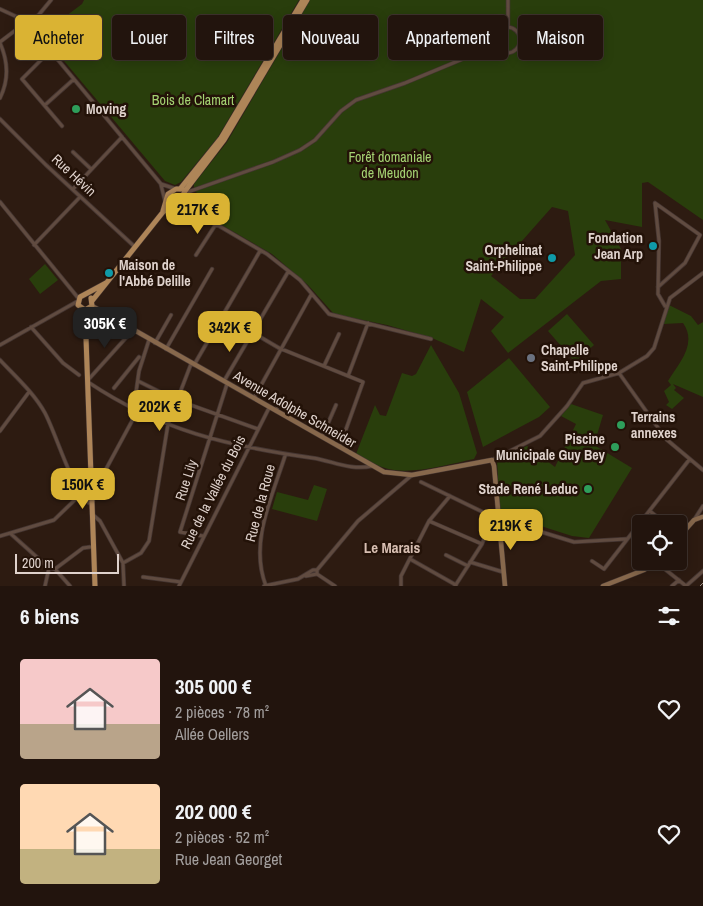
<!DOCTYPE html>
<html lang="fr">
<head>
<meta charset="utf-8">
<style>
  :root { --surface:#22140d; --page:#2e211b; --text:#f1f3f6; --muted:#a29e9d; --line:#3f332e; --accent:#dab333 }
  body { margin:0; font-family:"Archivo Narrow",sans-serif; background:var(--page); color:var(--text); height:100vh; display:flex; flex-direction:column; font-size:19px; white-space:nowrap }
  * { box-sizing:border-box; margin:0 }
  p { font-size:16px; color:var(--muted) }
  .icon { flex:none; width:28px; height:28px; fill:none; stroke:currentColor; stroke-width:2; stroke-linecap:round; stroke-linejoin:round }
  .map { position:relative; height:586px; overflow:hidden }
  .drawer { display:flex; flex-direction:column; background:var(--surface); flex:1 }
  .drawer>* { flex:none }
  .hud { position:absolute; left:15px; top:15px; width:674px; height:45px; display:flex; gap:10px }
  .buttons { position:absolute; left:632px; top:515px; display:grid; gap:10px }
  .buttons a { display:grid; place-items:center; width:55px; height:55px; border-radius:5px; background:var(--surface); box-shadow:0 2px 12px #0003,0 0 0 1px var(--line); font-size:25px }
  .scale { position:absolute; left:15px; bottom:12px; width:104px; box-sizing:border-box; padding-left:5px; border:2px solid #dfd2cc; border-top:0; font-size:14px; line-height:18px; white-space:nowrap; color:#dfd2cc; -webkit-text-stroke:4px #231208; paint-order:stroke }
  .price { position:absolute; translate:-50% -42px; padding:0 11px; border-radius:10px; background:var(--accent); color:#111; font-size:16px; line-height:32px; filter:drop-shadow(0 1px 2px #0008) }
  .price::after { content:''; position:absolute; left:50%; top:30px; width:15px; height:11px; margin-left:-8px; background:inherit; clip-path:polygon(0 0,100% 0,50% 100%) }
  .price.active { background:#222; color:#fff }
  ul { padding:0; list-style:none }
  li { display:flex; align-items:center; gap:15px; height:125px; padding:0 20px }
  li span { display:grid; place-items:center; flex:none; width:140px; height:100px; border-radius:5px; color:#555 }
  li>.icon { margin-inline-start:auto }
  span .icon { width:60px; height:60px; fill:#fffc; stroke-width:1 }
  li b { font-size:21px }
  h2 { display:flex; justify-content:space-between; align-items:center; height:60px; padding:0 20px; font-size:21px }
  .tag { padding:0 18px; border-radius:5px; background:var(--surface); box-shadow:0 2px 12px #0003,0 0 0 1px var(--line); font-size:18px; line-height:45px }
  .tag.active { background:var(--accent); color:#111 }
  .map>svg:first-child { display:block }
  .green { fill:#293e0c; fill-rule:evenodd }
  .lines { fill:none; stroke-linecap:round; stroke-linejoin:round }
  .street-casing { stroke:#453632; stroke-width:4.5 }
  .secondary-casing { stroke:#453632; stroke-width:5.5 }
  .primary-casing { stroke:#453632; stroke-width:6 }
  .street { stroke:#604b40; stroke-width:3 }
  .secondary { stroke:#87684c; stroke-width:4.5 }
  .primary { stroke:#ae8558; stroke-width:5 }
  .rail { stroke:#9f9089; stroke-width:1; stroke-dasharray:8 4; stroke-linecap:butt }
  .leisure-dot { fill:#2e9e5b; stroke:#231208; stroke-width:2 }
  .culture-dot { fill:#0f9aa8; stroke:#231208; stroke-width:2 }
  .worship-dot { fill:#6b7280; stroke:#231208; stroke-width:2 }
  .labels { text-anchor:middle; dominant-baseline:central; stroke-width:5; stroke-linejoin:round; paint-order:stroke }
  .park-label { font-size:14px; fill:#a4d272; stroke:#231208 }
  .poi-label { font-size:14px; font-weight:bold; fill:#dfd2cc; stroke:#231208; text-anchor:start }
  .street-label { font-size:14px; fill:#dfd2cc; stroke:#231208 }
  .neighbourhood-label { font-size:15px; font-weight:bold; fill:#d7beb1; stroke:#231208 }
</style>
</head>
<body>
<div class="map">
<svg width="703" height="586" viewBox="0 0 703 586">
  <rect width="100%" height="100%" fill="#2d1b11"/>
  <path class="green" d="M84,0H299L218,137L181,182L175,185L165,181L38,30L40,21L45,15L54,25L82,4Z
    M310,0H703V220L648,182L642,183V227L605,220L621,249V279L601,281L508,353L491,331L504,317L481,299L464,352L432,338L387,325L334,314L308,285L272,254L213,220L222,207L194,191V184L227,142ZM552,207L568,211L575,255L535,299H520L491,276Z
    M45,264L58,280L40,294L29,279Z
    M669,305L691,316L698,325L703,322V397L673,384L676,388L674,390L684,398L672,409L666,405L669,402L664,391L671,385L668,381C678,364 698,344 683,323L663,324Z
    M567,314L594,345L575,362L548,331Z
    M431,345L459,393L477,453L474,459C450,464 409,476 385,468C375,465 365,459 356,454L375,405L380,415L386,416L402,373L412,376L416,374Z
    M509,358L550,407L539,417L483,447L467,392Z
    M571,404L603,415L594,445L632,468L589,538L572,536L500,513L497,460L527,446L555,467L576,424L561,416Z
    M314,485L327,489L317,521L272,509L277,492L308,500Z"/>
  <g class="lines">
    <defs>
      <path id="street" d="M0,9L26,21
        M29,23L40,38
        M29,23L37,16
        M494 40a13 13 0 1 1 26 0a13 13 0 1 1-26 0Z
        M508,27V0
        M39,37L161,184L176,189
        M0,42L25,23H32L51,0
        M0,43C8,61 9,80 0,98
        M51,50L22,79L62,126
        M45,105L74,79
        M0,119L46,165L135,247
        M73,152L91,169
        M161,185L165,201
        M73,189L122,137
        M185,193L273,162L300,150L315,140L341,111L356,100L405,83L494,46
        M0,202L79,299
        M655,203L700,235L685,263L658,287
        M655,203L659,241L658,294L665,306
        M173,206H185L186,198L184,195
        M185,206L267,254L300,280L329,314L431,339
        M34,245L80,197
        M196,255L216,224
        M223,315L279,348L363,382L340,446
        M31,327L63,363L79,375
        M155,343L171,315
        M0,345L78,301
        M166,349L212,269
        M0,360C15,376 34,393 45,413C57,436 71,487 89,503L93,501
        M194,365L260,251
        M324,366L339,334
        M619,373L666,439L703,470
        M348,376L368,323
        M88,380L133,330
        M138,381L174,399L258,429
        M224,381L288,272
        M88,382C161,431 228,446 313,458C332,461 352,471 372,466
        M114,388L139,357
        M254,398L311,295
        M276,411L279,403
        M0,431L29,392
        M322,437L336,405
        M492,460L540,436L567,406L583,383L619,373L647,356L654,348L670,298L703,273
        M421,482L493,517L574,542L626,539
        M91,484L99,482L132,421L139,371L149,340
        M651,512L666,524
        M92,514L100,521L123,563L124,586
        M694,520L703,506
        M429,521L482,544
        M679,528L686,529
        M11,534L49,568L45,586
        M0,536L54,520L82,493
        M203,536L180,532L227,384
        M446,555L468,566
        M410,559L456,585
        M592,561L604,569L689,460
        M470,562L503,572
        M656,562L686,586
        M123,563L141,553L149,541L168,424L191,364
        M49,568L55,569L83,548L90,547
        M55,569L70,586
        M317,574L335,586
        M306,576L317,574V570L358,521L412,475
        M143,577L181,582
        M179,586L269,408
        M264,586L298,579L313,570H317
        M266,586C249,543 272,497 285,456
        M401,586V576L429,521L450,496
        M455,586L482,544L493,517
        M672,586L679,580
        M686,586L703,571"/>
      <path id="secondary" d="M92,306L384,472L412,475L492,460L494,466L505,586
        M679,537L694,520L702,517
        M603,586L644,570L657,561"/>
      <path id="primary" d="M180,189L221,138L303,0
        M185,191L224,140L307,0
        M169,206L180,201L185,191
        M163,211L168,194L176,189H182
        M92,301L163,212L171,206
        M85,310L95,586
        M85,310L78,305L80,297L106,283
        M85,310L92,306L91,298"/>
    </defs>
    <use href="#street" class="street-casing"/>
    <use href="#secondary" class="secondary-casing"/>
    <use href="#primary" class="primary-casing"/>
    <use href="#street" class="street"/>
    <use href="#secondary" class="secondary"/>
    <use href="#primary" class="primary"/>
    <path class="rail" d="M700,586L703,583"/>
  </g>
  <g class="leisure-dot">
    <circle cx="76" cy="109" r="5"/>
    <circle cx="621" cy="425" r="5"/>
    <circle cx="615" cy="447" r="5"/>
    <circle cx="588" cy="489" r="5"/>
  </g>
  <g class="culture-dot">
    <circle cx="653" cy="246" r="5"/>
    <circle cx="552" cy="258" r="5"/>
    <circle cx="109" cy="273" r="5"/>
  </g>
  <circle class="worship-dot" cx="531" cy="358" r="5"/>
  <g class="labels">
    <g class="park-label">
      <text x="193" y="100">Bois de Clamart</text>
      <text x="390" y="157">Forêt domaniale<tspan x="390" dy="16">de Meudon</tspan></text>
    </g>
    <g class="poi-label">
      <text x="86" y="109">Moving</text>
      <text x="643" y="238" text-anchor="end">Fondation<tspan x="643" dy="16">Jean Arp</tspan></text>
      <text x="542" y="250" text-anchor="end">Orphelinat<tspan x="542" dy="16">Saint-Philippe</tspan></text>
      <text x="119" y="265">Maison de<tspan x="119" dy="16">l'Abbé Delille</tspan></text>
      <text x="541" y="350">Chapelle<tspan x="541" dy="16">Saint-Philippe</tspan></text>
      <text x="631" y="417">Terrains<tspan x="631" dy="16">annexes</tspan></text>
      <text x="605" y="439" text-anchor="end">Piscine<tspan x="605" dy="16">Municipale Guy Bey</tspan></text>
      <text x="578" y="489" text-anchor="end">Stade René Leduc</text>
    </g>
    <g class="street-label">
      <text transform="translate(74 175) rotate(43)">Rue Hévin</text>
      <text transform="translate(295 409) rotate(30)">Avenue Adolphe Schneider</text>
      <text transform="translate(186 480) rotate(-72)">Rue Lily</text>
      <text transform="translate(213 492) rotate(-63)">Rue de la Vallée du Bois</text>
      <text transform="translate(260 503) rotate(-75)">Rue de la Roue</text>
    </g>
    <g class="neighbourhood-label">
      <text x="392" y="547">Le Marais</text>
    </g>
  </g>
</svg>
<div class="buttons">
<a><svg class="icon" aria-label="locate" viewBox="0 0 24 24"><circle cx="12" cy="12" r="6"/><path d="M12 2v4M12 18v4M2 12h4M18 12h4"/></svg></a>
</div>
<div class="scale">200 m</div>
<b class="price" style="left:198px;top:235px">217K €</b>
<b class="price active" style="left:105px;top:349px">305K €</b>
<b class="price" style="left:230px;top:353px">342K €</b>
<b class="price" style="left:160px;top:432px">202K €</b>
<b class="price" style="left:83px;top:510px">150K €</b>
<b class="price" style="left:511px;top:551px">219K €</b>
<div class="hud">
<a class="tag active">Acheter</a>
<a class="tag">Louer</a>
<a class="tag">Filtres</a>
<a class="tag">Nouveau</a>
<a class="tag">Appartement</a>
<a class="tag">Maison</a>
</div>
</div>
<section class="drawer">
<h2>6 biens<svg class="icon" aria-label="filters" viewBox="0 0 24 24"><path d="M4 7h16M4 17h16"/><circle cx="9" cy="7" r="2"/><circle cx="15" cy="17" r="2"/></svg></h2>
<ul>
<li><span style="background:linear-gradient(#f6c9c9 65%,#b9a48a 0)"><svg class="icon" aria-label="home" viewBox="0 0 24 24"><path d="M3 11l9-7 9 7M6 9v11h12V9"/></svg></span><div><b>305 000 €</b><p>2 pièces · 78 m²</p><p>Allée Oellers</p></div><svg class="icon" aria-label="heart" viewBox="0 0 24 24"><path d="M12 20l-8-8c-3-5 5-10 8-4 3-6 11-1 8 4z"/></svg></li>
<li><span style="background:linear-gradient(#ffd9b3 65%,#c2b280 0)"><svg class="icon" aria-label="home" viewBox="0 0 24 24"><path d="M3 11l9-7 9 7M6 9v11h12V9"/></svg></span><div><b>202 000 €</b><p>2 pièces · 52 m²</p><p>Rue Jean Georget</p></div><svg class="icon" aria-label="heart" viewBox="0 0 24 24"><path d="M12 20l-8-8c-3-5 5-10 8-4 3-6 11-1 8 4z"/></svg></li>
</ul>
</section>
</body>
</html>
